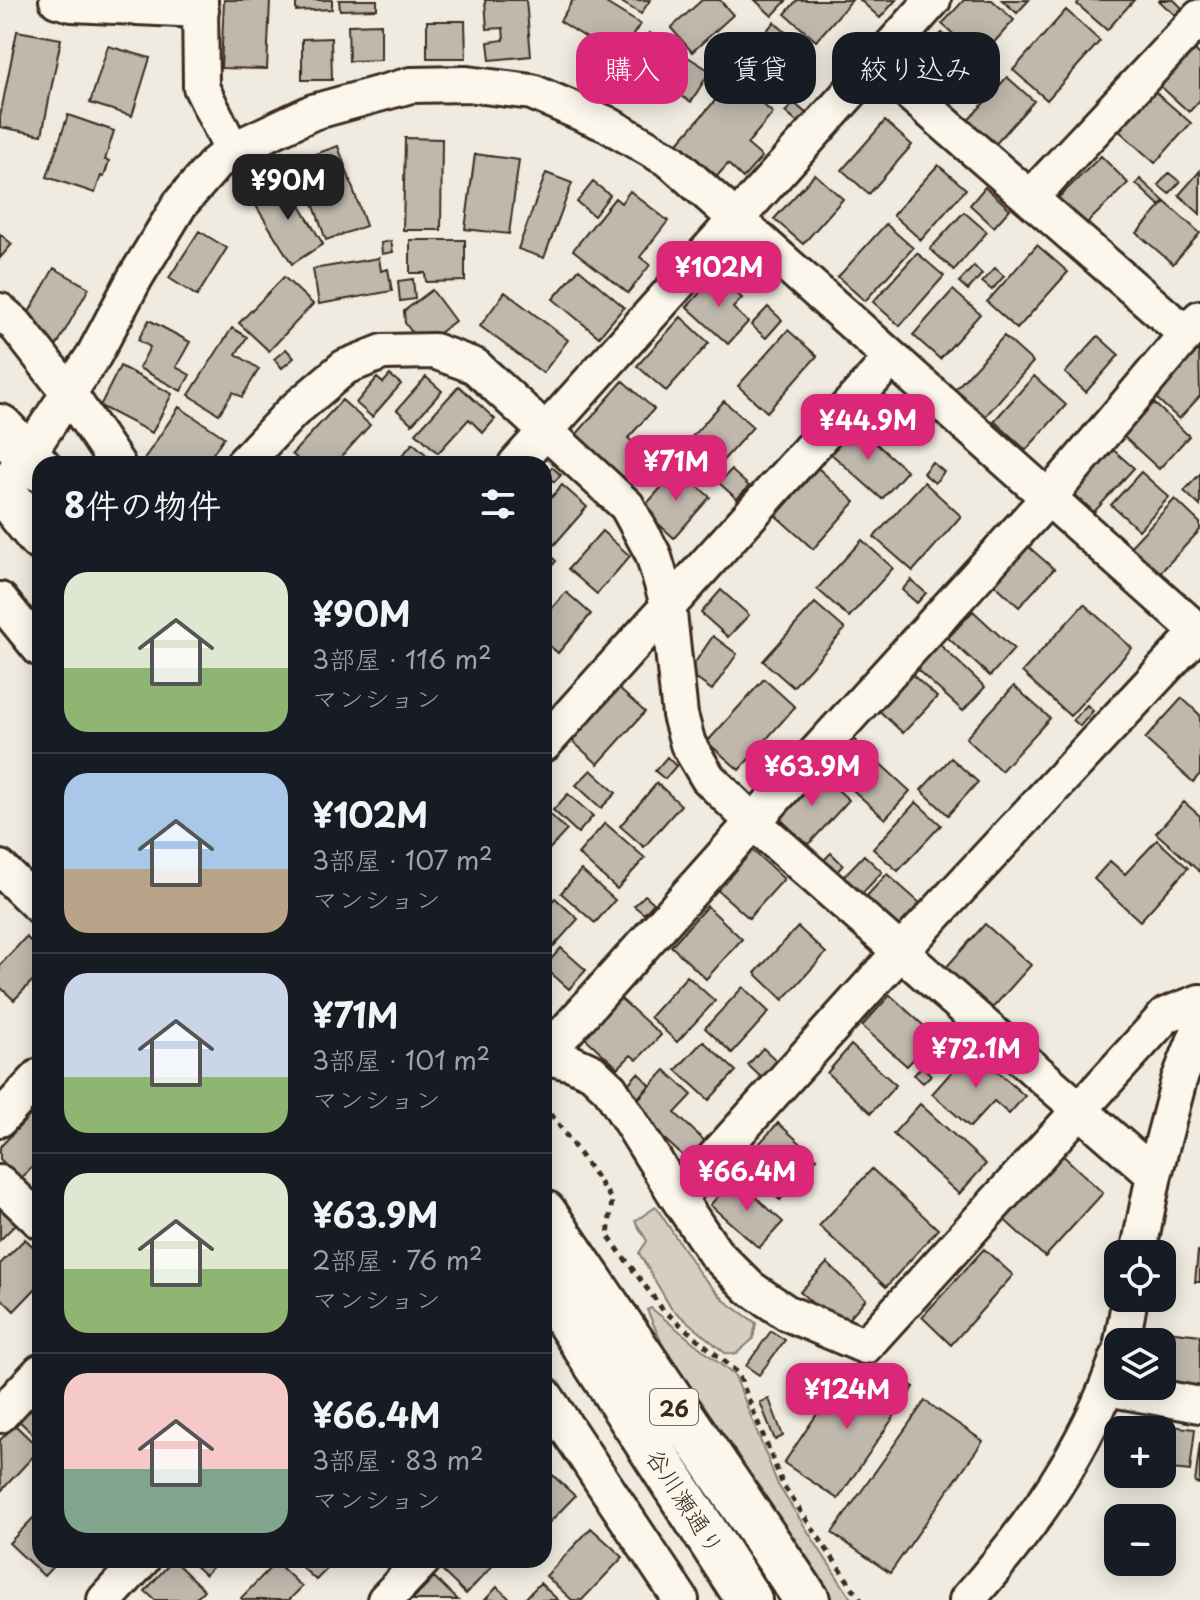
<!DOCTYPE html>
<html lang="ja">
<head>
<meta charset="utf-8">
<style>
  :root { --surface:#171b24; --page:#242831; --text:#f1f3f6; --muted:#9ea1a6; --line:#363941; --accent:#db2777 }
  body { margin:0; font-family:"Playpen Sans","Klee One",sans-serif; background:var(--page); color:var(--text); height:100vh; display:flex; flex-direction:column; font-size:30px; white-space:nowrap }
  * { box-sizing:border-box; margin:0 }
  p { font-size:26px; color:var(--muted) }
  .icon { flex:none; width:44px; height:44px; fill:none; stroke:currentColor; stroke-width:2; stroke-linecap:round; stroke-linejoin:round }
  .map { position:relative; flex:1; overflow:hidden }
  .drawer { position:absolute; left:32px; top:456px; width:520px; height:1112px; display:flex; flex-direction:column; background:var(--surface); border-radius:24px; box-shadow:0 4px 20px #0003 }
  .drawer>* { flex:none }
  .guide { position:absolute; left:576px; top:32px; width:504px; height:72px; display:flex; gap:16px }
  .fabs { position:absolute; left:1104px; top:1240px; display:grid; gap:16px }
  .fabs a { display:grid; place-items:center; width:72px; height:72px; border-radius:16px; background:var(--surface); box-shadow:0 4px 20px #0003; font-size:40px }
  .price { position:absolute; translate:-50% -68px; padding:0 18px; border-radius:16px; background:var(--accent); color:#fff; font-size:26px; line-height:52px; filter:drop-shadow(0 2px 4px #0008) }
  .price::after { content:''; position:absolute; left:50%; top:48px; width:24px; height:18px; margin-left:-12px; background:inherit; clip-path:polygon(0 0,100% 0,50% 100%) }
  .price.current { background:#222; color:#fff }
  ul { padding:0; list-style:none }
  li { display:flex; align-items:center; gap:24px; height:200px; padding:0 32px }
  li+li { border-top:2px solid var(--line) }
  li span { display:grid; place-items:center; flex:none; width:224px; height:160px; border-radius:24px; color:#555 }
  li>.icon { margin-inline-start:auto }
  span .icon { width:96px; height:96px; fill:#fffc; stroke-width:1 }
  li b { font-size:34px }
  h2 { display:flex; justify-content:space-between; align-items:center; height:96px; padding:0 32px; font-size:34px }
  .tag { padding:0 28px; border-radius:24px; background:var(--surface); box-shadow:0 4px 20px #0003; font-size:28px; line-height:72px }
  .tag.current { background:var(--accent); color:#fff }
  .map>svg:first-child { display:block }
  .green { fill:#d5cec3; stroke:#887c70; stroke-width:2 }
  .building { fill:#c0b8ad; stroke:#3b2a1e; stroke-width:2 }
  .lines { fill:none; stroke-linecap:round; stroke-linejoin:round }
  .minor-casing { stroke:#3b2a1e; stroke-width:40 }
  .major-casing { stroke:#3b2a1e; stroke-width:50 }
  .path { stroke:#3b2a1e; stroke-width:5; stroke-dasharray:6 6; stroke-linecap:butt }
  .minor { stroke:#fbf7ec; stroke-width:34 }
  .major { stroke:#fbf7ec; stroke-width:44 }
  .labels { text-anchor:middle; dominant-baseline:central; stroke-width:7; stroke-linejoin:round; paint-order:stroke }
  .shield { fill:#fbf7ec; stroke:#75685c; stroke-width:2 }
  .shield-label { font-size:22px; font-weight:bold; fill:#3b2a1e }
  .street-label { font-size:24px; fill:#3b2a1e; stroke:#fbf7ec }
</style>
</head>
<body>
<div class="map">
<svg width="1200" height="1600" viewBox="0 0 1200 1600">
  <rect width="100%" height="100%" fill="#f0ebe0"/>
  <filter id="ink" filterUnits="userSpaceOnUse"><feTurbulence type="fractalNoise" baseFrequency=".0125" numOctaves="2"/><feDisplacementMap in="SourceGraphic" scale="16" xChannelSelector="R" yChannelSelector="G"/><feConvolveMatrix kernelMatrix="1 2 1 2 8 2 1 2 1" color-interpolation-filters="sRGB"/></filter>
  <g filter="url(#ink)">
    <path class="green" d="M656,1207L700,1274L725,1301L756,1323L753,1339L736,1354L725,1353L671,1308L639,1253L647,1241L635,1221Z
      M651,1308L735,1376L778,1485L852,1600H822L684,1393L647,1310Z"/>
    <path class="building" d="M224,0H270L267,69L221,68Z
      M296,0H332V9L296,11Z
      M339,0H377V9L340,10Z
      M485,0H526L531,56L490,60L488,42L504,40L503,28L487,29Z
      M573,0H601L640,24L618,58L560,21Z
      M618,0H650L641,14Z
      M702,0H720L733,15L692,52L671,28Z
      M755,0H787L772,16Z
      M797,0H852L816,41L785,14Z
      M860,0H896L880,18Z
      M964,0H992L1014,20L980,58L942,24Z
      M1002,0H1029L1017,13Z
      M1080,0H1134L1107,30L1077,4Z
      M1160,0H1174L1182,8L1175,15L1159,1Z
      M1066,10L1100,41L1047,100L1013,70Z
      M427,21H465L466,58H427Z
      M774,22L812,55L772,100L735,68Z
      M381,24V60L349,61L348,25Z
      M17,31L61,39L42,135L0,127V117Z
      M650,33L710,71L691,102L630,65Z
      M942,33L975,63L946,96L912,66Z
      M331,38L332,80H302V39Z
      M108,46L150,58L132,116L90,103Z
      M1191,46L1200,55V100L1189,112L1157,83Z
      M1007,77L1034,101L992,148L965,124Z
      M734,79L773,113L747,144L762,157L743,178L728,164L717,176L678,143Z
      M1153,90L1191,123L1155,163L1118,130Z
      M794,103L807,114L799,124L785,112Z
      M68,115L114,131L105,160L109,161L104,177L101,176L95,193L47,177Z
      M885,121L912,145L869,194L842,170Z
      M405,138L442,139L441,230H403Z
      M338,146L366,226L326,240L298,160Z
      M475,154L519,160L509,234L465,229Z
      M1101,156L1128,183L1082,228L1055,201Z
      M938,165L966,189L921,240L893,215Z
      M1200,171V214L1179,195Z
      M546,173L572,183L544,258L518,249Z
      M1169,173L1180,182L1169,194L1158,185Z
      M815,174L843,199L803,244L774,219Z
      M1140,179L1164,201L1160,206L1136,184Z
      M285,181L323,244L292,264L253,201Z
      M593,182L610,195L594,216L577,202Z
      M985,187L1010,209L994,227L970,205Z
      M630,191L668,221L640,257L650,265L628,293L573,250L615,198L621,203Z
      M1165,202L1200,233L1173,264L1137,233Z
      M964,212L987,232L954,270L930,249Z
      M886,224L913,248L865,301L838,277Z
      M199,231L227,248L197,296L169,278Z
      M0,234L12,244L0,258Z
      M410,240H465V281L426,282L425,273H410Z
      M391,241L393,252L382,254L381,243Z
      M1037,245L1068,272L1017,329L987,302Z
      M917,253L944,276L900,326L873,302Z
      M379,258L381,271L388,269L392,291L319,304L313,269Z
      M974,266L982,274L968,290L959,282Z
      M54,268L89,288L52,354L20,328Z
      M995,268L1004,276L992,290L982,282Z
      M579,269L624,307L599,337L553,299Z
      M716,275L742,298L733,308L748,322L728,344L687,307Z
      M284,277L313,304L269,351L239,323Z
      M413,279L415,299L400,301L398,281Z
      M432,290L455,321L428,341L420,343L405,323L404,311Z
      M953,290L980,314L940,359L913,335Z
      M505,292L568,340L543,373L480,326Z
      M768,307L782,320L766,338L751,325Z
      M681,317L709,343L666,391L637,366Z
      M149,320L190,342L176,367L190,375L181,391L139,368L150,347L138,340Z
      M232,328L247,337L236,354L259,369L242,397L233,392L219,414L189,395Z
      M788,330L817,356L767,412L738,386Z
      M1004,336L1033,362L982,420L952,393Z
      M1098,336L1119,355L1086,392L1065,373Z
      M286,349L294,358L282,368L274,359Z
      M1199,349L1200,396L1179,419L1155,397Z
      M120,366L172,394L152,433L100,406Z
      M390,375L401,384L372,417L356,403L377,378L383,383Z
      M1034,376L1066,405L1026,450L994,421Z
      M426,377L442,391L412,424L397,410Z
      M623,381L654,409L628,438L648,455L625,480L575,436Z
      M459,386L495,419L483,433L469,419L438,453L416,433Z
      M342,400L370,425L335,464H303L292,454Z
      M724,401L753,427L710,475L681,449Z
      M1154,403L1189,436L1159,469L1123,436Z
      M179,407L224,437L206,464H146L142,462Z
      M854,424L907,471L882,499L829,452Z
      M413,443L437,464H395Z
      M1111,448L1134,468L1094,512L1071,491Z
      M932,462L944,472L935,483L923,473Z
      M552,467L561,475L554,482L546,474Z
      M818,468L855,502L813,549L776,516Z
      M678,469L710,497L674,538L642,509Z
      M731,470L749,486L737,499L719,483Z
      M1141,472L1169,497L1139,530L1111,505Z
      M1200,474V506L1184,491Z
      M924,482L961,516L913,571L874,537Z
      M562,485L587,507L554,545L544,536V506Z
      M1175,499L1200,523V530L1158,575L1129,548Z
      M602,531L630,556L597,594L568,569Z
      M862,540L893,568L849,617L817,589Z
      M1022,541L1054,569L1019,607L988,578Z
      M544,550L556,561L544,575Z
      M911,580L926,593L917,603L902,590Z
      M721,590L749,615L728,637L701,613Z
      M566,592L591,614L558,653L544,641V617Z
      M815,603L845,629L793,687L763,661Z
      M1084,604L1132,648L1070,716L1022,672Z
      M973,611L1014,649L990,676L948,638Z
      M713,636L737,654L712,690L688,673Z
      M936,641L985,687L963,711L913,666Z
      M906,669L937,697L903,733L873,705Z
      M764,679L795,707L739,770L707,742Z
      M1014,686L1050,718L1001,771L966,738Z
      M618,688L645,712L598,764L571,740Z
      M1182,698L1200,715V774L1193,782L1145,739Z
      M1087,705L1093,711L1080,726L1073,720Z
      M850,736L910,791L885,819L824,764Z
      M667,757L676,766L665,779L655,771Z
      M951,758L978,782L948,815L921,790Z
      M591,770L616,793L601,808L576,785Z
      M817,771L849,800L808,845L776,815Z
      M657,783L681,805L644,847L620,826Z
      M568,794L593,816L578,833L553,810Z
      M916,802L941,825L898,871L873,849Z
      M1184,802L1200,816V872L1156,833Z
      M544,809L567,830L544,855Z
      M605,823L645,858L617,889L578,854Z
      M1157,840L1188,868L1140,921L1094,879L1110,861L1125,874Z
      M750,848L784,879L749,918L714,887Z
      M831,853L843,865L835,874L822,862Z
      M864,855L882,872L860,896L841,879Z
      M581,870L615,900L595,923L561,893Z
      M887,874L921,904L899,928L865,898Z
      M645,895L654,903L644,914L634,906Z
      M555,898L578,919L544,957V910Z
      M707,906L742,939L706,979L671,946Z
      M985,924L1031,965L988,1013L942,972Z
      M798,927L826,953L783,1000L755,973Z
      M26,937L40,950V973L14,1000L0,987V965Z
      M561,948L586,970L569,989L544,967Z
      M687,976L715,1001L677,1042L650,1017Z
      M743,987L769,1012L732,1053L705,1028Z
      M890,995L935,1036L907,1066L862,1026Z
      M620,998L661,1035L637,1060L631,1055L618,1068L584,1037Z
      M953,1029L962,1038L948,1053L939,1044Z
      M703,1041L736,1071L709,1100L676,1070Z
      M851,1045L896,1085L871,1113L827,1073Z
      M763,1048L778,1062L763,1079L748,1065Z
      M972,1049L1025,1096L1009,1114L994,1101L970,1127L932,1094Z
      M922,1066L931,1075L923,1083L914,1075Z
      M665,1070L692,1095L675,1113L710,1146L693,1165L630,1108Z
      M638,1073L650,1085L629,1107L617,1096Z
      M920,1104L986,1164L959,1194L893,1134Z
      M39,1106L40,1159L21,1179L0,1159V1147Z
      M778,1123L817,1158L780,1200L740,1165Z
      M1057,1150L1103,1193L1045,1257L998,1214Z
      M872,1169L938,1229L886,1287L819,1226Z
      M735,1178L783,1222L759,1248L710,1205Z
      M0,1209L16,1224L0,1240Z
      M25,1239L40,1253V1284L14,1311L0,1297V1264Z
      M984,1249L1013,1275L951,1345L922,1317Z
      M1198,1251L1200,1252V1282H1195Z
      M827,1263L866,1299L840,1328L800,1292Z
      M771,1331L785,1340L759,1375L746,1366Z
      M1167,1331L1200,1335V1389L1162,1384Z
      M883,1366L914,1387L838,1499L784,1463L840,1380L863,1395Z
      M40,1390V1441L14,1416Z
      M769,1399L783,1436L775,1440L760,1402Z
      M925,1401L983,1441L890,1573L832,1533Z
      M1148,1423L1195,1429L1190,1471L1162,1468V1430H1147Z
      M15,1425L40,1449L1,1491L0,1440Z
      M1200,1442V1484L1195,1483Z
      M544,1467L575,1496L544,1528Z
      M40,1511V1560H59L44,1576L9,1543Z
      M591,1528L623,1557L582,1600H572L546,1576Z
      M173,1560L204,1590L194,1600H155L145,1591Z
      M189,1560H219L205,1575Z
      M294,1560H336L316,1580Z
      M445,1560H498L466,1594L438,1567Z
      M276,1562L302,1587L289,1600H243L241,1598Z
      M434,1577L458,1600H412Z
      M540,1583L558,1600H524Z
      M497,1587L511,1600H485Z"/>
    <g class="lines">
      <defs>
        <path id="minor" d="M57,0L72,4L201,10
          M200,0L201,87L232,150
          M876,64L1186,334
          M1030,198L1200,17
          M0,311L15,324L68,392L117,464
          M243,464L292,412L345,367L383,352L434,351L475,366L627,506L653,554L668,604L680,715L688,744L708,778L753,822L1154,1175
          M516,464L933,0
          M13,474L28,454L94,355L135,278L180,204L216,163L232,150L313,112L411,85L467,84L532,92L607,124L671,161L1200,633
          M0,600L40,649
          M544,744L891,359
          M0,868L40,907
          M544,1056L753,822L1049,497L1200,318
          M544,1056L572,1063L592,1072L610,1089L678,1198L715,1253L750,1288L787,1313L865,1346L1166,1015L1200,1002
          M0,1119L40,1076
          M0,1183L40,1221
          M678,1198L901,951L1200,630
          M1138,1254L1154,1175L1179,1080L1200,1027
          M1122,1342L1130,1298
          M1107,1388L1200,1405
          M544,1394L681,1600
          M0,1415L40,1372
          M105,1600L142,1560
          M385,1600L423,1560
          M967,1600C1032,1527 1086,1450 1118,1357"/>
        <path id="major" d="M0,427L40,469
          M0,488L40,538
          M544,1213L807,1600
          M544,1283L749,1600"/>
      </defs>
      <use href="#minor" class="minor-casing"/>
      <use href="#major" class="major-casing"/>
      <path class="path" d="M544,1104L612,1200L608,1236L663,1310L738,1373L783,1485L861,1600"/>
      <use href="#minor" class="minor"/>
      <use href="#major" class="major"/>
    </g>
  </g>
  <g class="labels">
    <rect class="shield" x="650" y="1389" width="48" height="36" rx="6"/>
    <g class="shield-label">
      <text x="674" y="1407">26</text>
    </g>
    <g class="street-label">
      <text transform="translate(686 1501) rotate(57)">谷川瀬通り</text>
    </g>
  </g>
</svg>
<div class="fabs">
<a><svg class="icon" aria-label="locate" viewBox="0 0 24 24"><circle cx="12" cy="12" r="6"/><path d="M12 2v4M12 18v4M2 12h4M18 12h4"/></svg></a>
<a><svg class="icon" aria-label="layers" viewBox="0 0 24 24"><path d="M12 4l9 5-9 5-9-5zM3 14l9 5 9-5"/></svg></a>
<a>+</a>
<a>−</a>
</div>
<b class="price current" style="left:288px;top:222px">¥90M</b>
<b class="price" style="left:719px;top:309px">¥102M</b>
<b class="price" style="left:868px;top:462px">¥44.9M</b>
<b class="price" style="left:676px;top:503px">¥71M</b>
<b class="price" style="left:812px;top:808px">¥63.9M</b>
<b class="price" style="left:976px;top:1090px">¥72.1M</b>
<b class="price" style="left:747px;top:1213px">¥66.4M</b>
<b class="price" style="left:847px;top:1431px">¥124M</b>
<div class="guide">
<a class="tag current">購入</a>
<a class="tag">賃貸</a>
<a class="tag">絞り込み</a>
</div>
<section class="drawer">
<h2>8件の物件<svg class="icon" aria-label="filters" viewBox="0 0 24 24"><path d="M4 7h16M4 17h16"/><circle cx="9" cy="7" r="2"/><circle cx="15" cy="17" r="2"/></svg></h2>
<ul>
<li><span style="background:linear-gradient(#dfe7d0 60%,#8fb573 0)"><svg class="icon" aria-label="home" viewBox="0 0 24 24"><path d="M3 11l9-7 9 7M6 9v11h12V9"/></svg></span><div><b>¥90M</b><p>3部屋 · 116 m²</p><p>マンション</p></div></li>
<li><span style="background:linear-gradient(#a9c7e8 60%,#b9a48a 0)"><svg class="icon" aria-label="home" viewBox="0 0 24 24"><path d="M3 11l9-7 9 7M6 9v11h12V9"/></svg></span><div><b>¥102M</b><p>3部屋 · 107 m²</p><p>マンション</p></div></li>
<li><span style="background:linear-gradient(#c9d6e8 65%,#8fb573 0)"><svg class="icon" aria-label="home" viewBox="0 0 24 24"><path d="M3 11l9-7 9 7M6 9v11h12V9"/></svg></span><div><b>¥71M</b><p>3部屋 · 101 m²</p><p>マンション</p></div></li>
<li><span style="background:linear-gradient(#dfe7d0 60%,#8fb573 0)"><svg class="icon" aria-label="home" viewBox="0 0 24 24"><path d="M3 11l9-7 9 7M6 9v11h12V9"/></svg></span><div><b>¥63.9M</b><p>2部屋 · 76 m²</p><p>マンション</p></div></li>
<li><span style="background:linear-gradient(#f6c9c9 60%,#7fa58c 0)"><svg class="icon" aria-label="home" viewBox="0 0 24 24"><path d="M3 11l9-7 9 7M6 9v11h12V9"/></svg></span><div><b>¥66.4M</b><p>3部屋 · 83 m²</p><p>マンション</p></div></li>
</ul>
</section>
</div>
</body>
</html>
